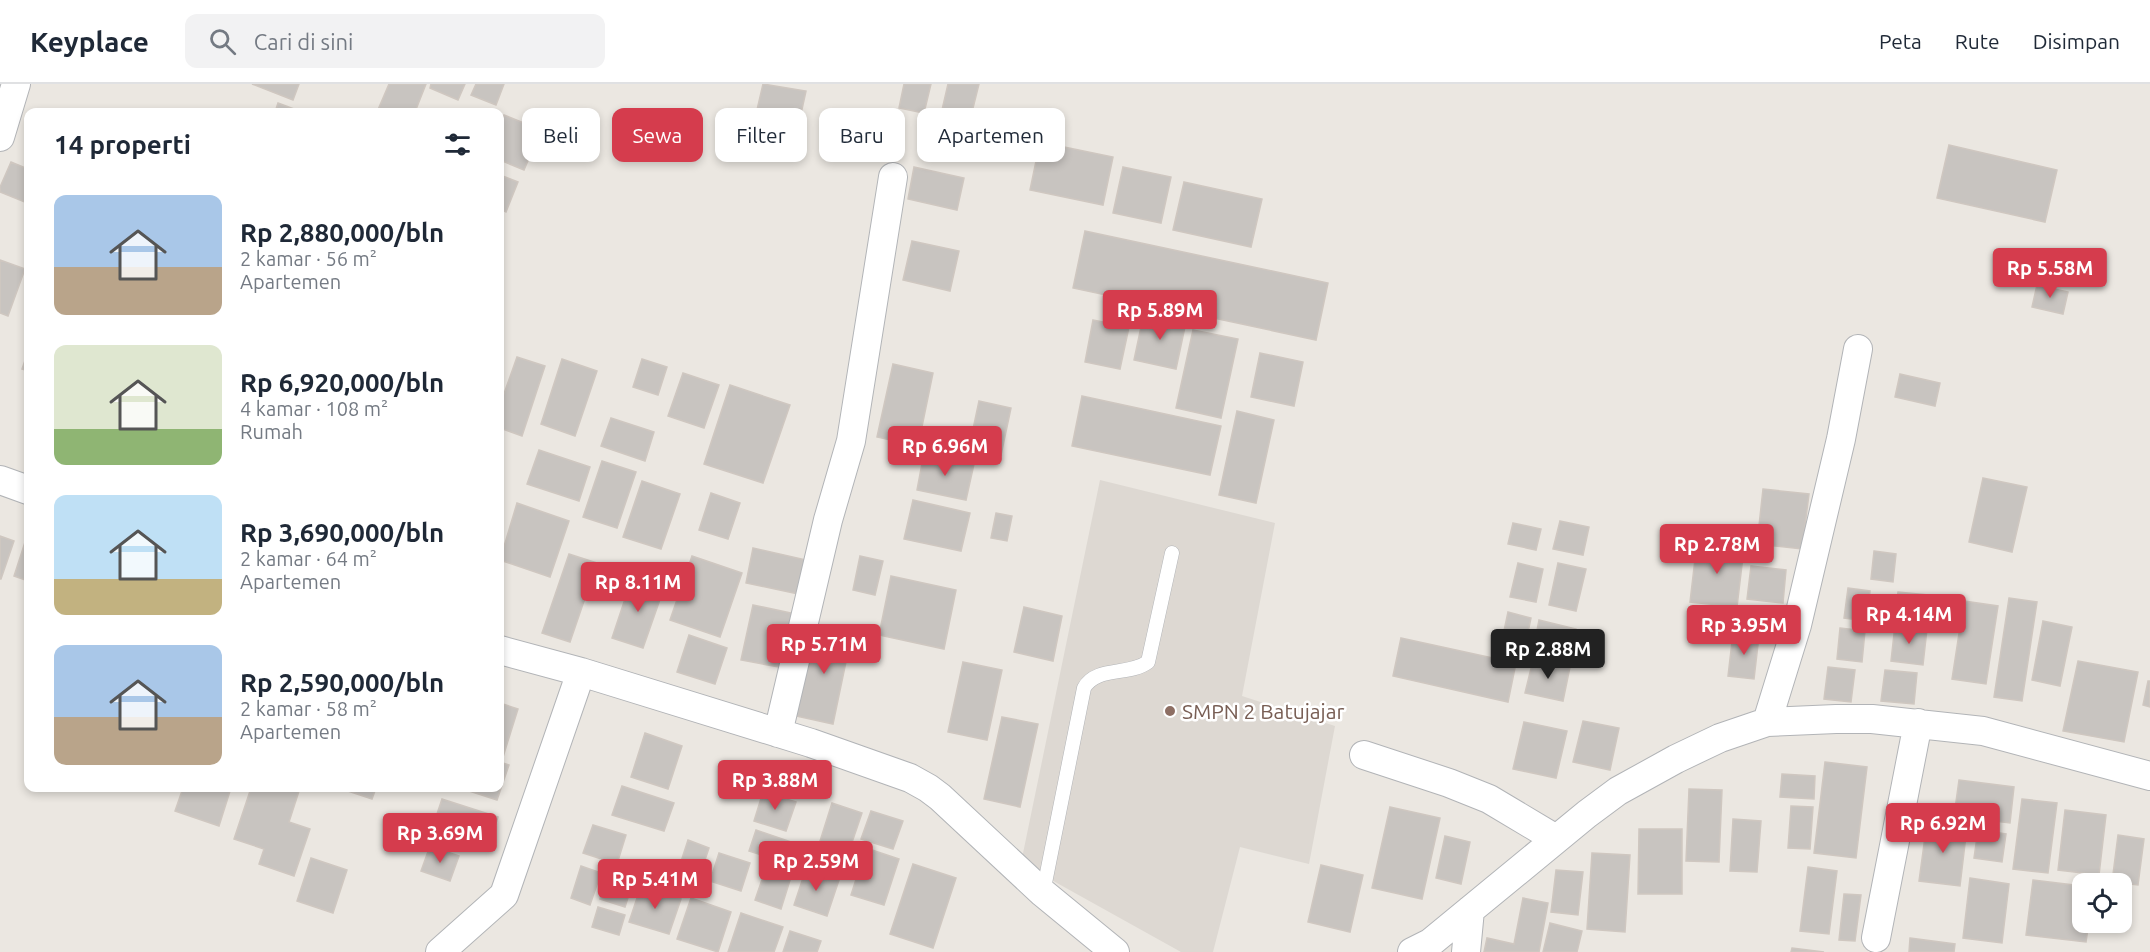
<!DOCTYPE html>
<html lang="id">
<head>
<meta charset="utf-8">
<style>
  :root { --surface:#fff; --page:#f2f2f3; --text:#1f2937; --muted:#747a83; --line:#e0e1e3; --accent:#d53c4d }
  body { margin:0; font-family:Ubuntu,sans-serif; background:var(--page); color:var(--text); height:100vh; display:flex; flex-direction:column; font-size:22px; white-space:nowrap }
  * { box-sizing:border-box; margin:0 }
  p { font-size:20px; color:var(--muted) }
  .icon { flex:none; width:33px; height:33px; fill:none; stroke:currentColor; stroke-width:2; stroke-linecap:round; stroke-linejoin:round }
  .map { position:relative; flex:1; overflow:hidden }
  .side { position:absolute; left:24px; top:24px; width:480px; height:684px; display:flex; flex-direction:column; background:var(--surface); border-radius:12px; box-shadow:0 3px 9px #0003 }
  .side>* { flex:none }
  .guide { position:absolute; left:522px; top:24px; width:570px; height:54px; display:flex; gap:12px }
  .buttons { position:absolute; left:2072px; top:789px; display:grid; gap:12px }
  .buttons a { display:grid; place-items:center; width:60px; height:60px; border-radius:12px; background:var(--surface); box-shadow:0 3px 9px #0003; font-size:30px }
  .price { position:absolute; translate:-50% -51px; padding:0 14px; border-radius:6px; background:var(--accent); color:#fff; font-size:20px; line-height:39px; filter:drop-shadow(0 2px 3px #0008) }
  .price::after { content:''; position:absolute; left:50%; top:36px; width:18px; height:14px; margin-left:-9px; background:inherit; clip-path:polygon(0 0,100% 0,50% 100%) }
  .price.active { background:#222; color:#fff }
  ul { padding:0; list-style:none }
  li { display:flex; align-items:center; gap:18px; height:150px; padding:0 30px }
  li span { display:grid; place-items:center; flex:none; width:168px; height:120px; border-radius:12px; color:#555 }
  li>.icon { margin-inline-start:auto }
  span .icon { width:72px; height:72px; fill:#fffc; stroke-width:1 }
  li b { font-size:26px }
  h2 { display:flex; justify-content:space-between; align-items:center; height:72px; padding:0 30px; font-size:26px }
  .tag { padding:0 21px; border-radius:12px; background:var(--surface); box-shadow:0 3px 9px #0003; font-size:21px; line-height:54px }
  .tag.active { background:var(--accent); color:#fff }
  header { display:flex; align-items:center; gap:36px; box-sizing:border-box; height:84px; padding:0 30px; background:var(--surface); border-bottom:2px solid var(--line) }
  header strong { font-size:28px }
  nav { display:flex; gap:33px; margin-inline-start:auto; font-size:21px }
  .search { width:420px; height:54px; background:var(--page); display:flex; align-items:center; gap:15px; box-sizing:border-box; padding:0 21px; border-radius:12px; color:var(--muted); font-size:22px }
  .map>svg:first-child { display:block }
  .education { fill:#ddd8d2 }
  .building { fill:#c8c4c0; stroke:#cfc7c0; stroke-width:1.5 }
  .lines { fill:none; stroke-linecap:round; stroke-linejoin:round }
  .lane-casing { stroke:#b2b4b7; stroke-width:15 }
  .street-casing { stroke:#b2b4b7; stroke-width:30 }
  .lane { stroke:#fff; stroke-width:14 }
  .street { stroke:#fff; stroke-width:28 }
  .education-dot { fill:#8d6e63; stroke:#fff; stroke-width:2 }
  .labels { text-anchor:middle; dominant-baseline:central; stroke-width:5; stroke-linejoin:round; paint-order:stroke }
  .education-label { font-size:21px; fill:#785e54; stroke:#fff; text-anchor:start }
</style>
</head>
<body>
<header>
<strong>Keyplace</strong>
<div class="search"><svg class="icon" aria-label="search" viewBox="0 0 24 24"><circle cx="10" cy="10" r="6"/><path d="M15 15l6 6"/></svg>Cari di sini</div>
<nav><a>Peta</a><a>Rute</a><a>Disimpan</a></nav>
</header>
<div class="map">
<svg width="2150" height="868" viewBox="0 0 2150 868">
  <rect width="100%" height="100%" fill="#ebe7e1"/>
  <path class="education" d="M1100,396L1275,439L1242,612L1335,642L1309,780L1240,763L1213,868H1181L1021,779Z"/>
  <path class="building" d="M252,0H299L293,16Z
    M389,0H426L415,28H377Z
    M431,0H465L458,16L430,4Z
    M476,0H504L496,21L471,11Z
    M763,0L806,7L793,66L750,56Z
    M904,0H931L924,29L899,24Z
    M948,0H979L971,32L942,26Z
    M278,19L302,28H275Z
    M504,31L541,46L524,86L500,76V43Z
    M1040,58L1113,73L1103,121L1030,106Z
    M1949,61L2057,86L2045,138L1937,114Z
    M11,78L28,85L27,119L0,108V103Z
    M914,83L964,94L957,126L908,115Z
    M1123,83L1171,93L1161,139L1113,129Z
    M500,91L518,98L506,128L500,125Z
    M1184,98L1262,115L1251,163L1173,146Z
    M1085,147L1328,199L1316,256L1073,204Z
    M912,157L959,167L950,207L903,196Z
    M0,176L25,185L8,232L0,229Z
    M2037,201L2068,208L2063,230L2032,223Z
    M1144,229L1186,238L1176,285L1134,276Z
    M1093,236L1129,243L1120,285L1085,278Z
    M1193,246L1238,255L1221,334L1176,324Z
    M28,268V287L22,285Z
    M1260,269L1303,278L1294,322L1251,313Z
    M517,273L545,282L522,352L500,344V321Z
    M562,275L597,287L575,352L541,340Z
    M642,275L667,283L658,311L633,303Z
    M893,280L933,289L918,362L877,353Z
    M683,289L719,301L704,344L668,332Z
    M1900,290L1940,299L1935,322L1895,313Z
    M730,301L790,321L763,399L704,380Z
    M1082,312L1221,342L1210,391L1072,362Z
    M979,317L1011,324L1001,371L969,364Z
    M1237,327L1274,336L1256,419L1219,411Z
    M611,334L654,348L645,377L601,362Z
    M539,366L590,383L579,417L527,400Z
    M924,369L974,380L966,416L917,406Z
    M602,377L636,388L617,444L583,433Z
    M1983,394L2027,403L2012,468L1969,458Z
    M642,397L680,410L661,465L623,453Z
    M1763,405L1809,410L1802,465L1757,460Z
    M711,409L740,419L728,455L699,446Z
    M913,416L970,429L961,467L904,455Z
    M517,419L569,437L550,493L500,476Z
    M996,429L1012,432L1007,457L991,454Z
    M1560,437L1589,443L1583,471L1553,465Z
    M1513,439L1541,445L1536,466L1508,460Z
    M28,449V497L14,492Z
    M0,452L14,457L1,495H0Z
    M1697,458L1744,464L1737,523L1690,518Z
    M753,464L815,478L808,512L746,499Z
    M1874,467L1896,470L1893,498L1871,495Z
    M569,470L597,479L570,558L542,549Z
    M692,472L742,489L720,553L670,536Z
    M860,472L883,477L875,511L853,506Z
    M1518,479L1543,485L1536,518L1510,513Z
    M1558,479L1586,485L1576,527L1549,521Z
    M1751,482L1786,486L1783,519L1747,515Z
    M891,492L956,506L944,565L879,551Z
    M632,494L664,504L643,564L612,554Z
    M1848,504L1870,507L1867,537L1844,534Z
    M1898,508L1938,512L1935,540L1894,535Z
    M2009,514L2037,518L2022,617L1994,613Z
    M1964,517L1998,522L1986,600L1952,595Z
    M753,521L796,530L784,584L741,576Z
    M1024,523L1062,532L1053,577L1014,568Z
    M1508,528L1531,534L1524,567L1501,561Z
    M1539,536L1576,545L1570,570L1534,562Z
    M2043,537L2072,543L2060,602L2032,596Z
    M815,541L852,549L833,640L796,632Z
    M1895,541L1927,545L1923,581L1891,577Z
    M1840,544L1865,547L1862,578L1837,575Z
    M1733,549L1759,552L1754,595L1728,592Z
    M689,551L727,564L715,600L677,588Z
    M1401,554L1516,579L1508,618L1393,592Z
    M1533,576L1570,583L1563,617L1525,609Z
    M2078,577L2138,588L2124,658L2063,647Z
    M963,578L1002,586L987,656L948,648Z
    M1828,583L1855,586L1851,618L1824,615Z
    M1885,586L1917,589L1914,620L1881,617Z
    M2148,597H2150V623L2143,621Z
    M500,619L518,625L503,673L500,672Z
    M1002,633L1038,640L1020,723L984,715Z
    M1583,637L1619,644L1610,686L1573,678Z
    M1524,638L1567,647L1556,694L1513,685Z
    M645,649L682,662L668,705L631,693Z
    M500,678L509,681L497,716L460,704H500Z
    M1825,678L1867,683L1856,774L1814,769Z
    M1782,690L1815,692L1814,715L1780,713Z
    M1959,696L2014,703L2010,739L1954,732Z
    M622,702L674,719L664,747L612,731Z
    M183,704H231L219,742L175,727Z
    M251,704H300L289,738L310,745L294,792L259,780L264,765L234,755Z
    M346,704H376L372,715L345,706Z
    M1689,705L1722,706L1719,778L1686,777Z
    M763,708L796,718L786,747L754,737Z
    M442,715L498,733L487,766L431,748Z
    M2022,715L2057,719L2048,789L2013,785Z
    M832,719L862,729L844,782L815,773Z
    M1791,722L1813,723L1810,765L1788,764Z
    M1390,723L1440,734L1422,815L1372,804Z
    M2065,726L2106,731L2099,791L2058,786Z
    M871,727L903,737L893,765L861,755Z
    M1733,735L1761,737L1757,788L1730,787Z
    M1927,738L1967,743L1960,802L1919,797Z
    M593,741L626,751L617,780L583,769Z
    M1639,745H1682V810H1638Z
    M756,746L794,759L787,779L749,767Z
    M1978,746L2006,750L2002,778L1974,774Z
    M2118,751L2144,755L2138,801L2112,798Z
    M1445,752L1470,758L1461,800L1436,794Z
    M688,756L709,764L696,803L675,796Z
    M430,762L459,772L450,797L421,787Z
    M866,764L899,775L884,821L851,811Z
    M719,769L750,779L741,807L710,797Z
    M1592,769L1630,771L1625,848L1587,845Z
    M311,774L347,786L333,829L297,817Z
    M641,777L672,786L667,800L637,790Z
    M913,780L956,794L933,864L890,850Z
    M1321,781L1363,791L1350,848L1308,838Z
    M581,782L601,789L590,821L571,814Z
    M1808,783L1837,787L1829,850L1800,847Z
    M611,784L635,792L625,823L600,815Z
    M766,784L791,793L781,825L755,816Z
    M806,785L839,796L827,832L794,821Z
    M1556,786L1583,788L1578,831L1551,828Z
    M1970,794L2009,800L2002,859L1963,854Z
    M2033,796L2082,802V838H2089L2086,858L2026,851Z
    M641,802L681,815L669,850L629,838Z
    M1844,810L1861,811L1855,857L1839,856Z
    M691,814L731,828L718,868L677,855Z
    M1523,814L1548,819L1539,868H1484L1487,854L1514,860Z
    M598,823L625,831L619,851L592,843Z
    M741,829L783,843L774,868H728Z
    M1550,839L1582,847L1577,868H1543Z
    M790,847L821,857L817,868H783Z
    M1910,854L1955,860L1954,868H1909Z
    M1792,864L1824,868H1791Z"/>
  <g class="lines">
    <defs>
      <path id="lane" d="M1043,809L1084,604C1096,582 1129,592 1148,578L1172,469"/>
      <path id="street" d="M0,53L16,0
        M0,396L28,406
        M500,566L581,588L811,659L910,694L928,704L940,713L1043,809L1115,868
        M1767,638L1797,541L1841,355L1858,265
        M778,649L828,436L851,357L893,93
        M1364,671L1449,699L1489,715L1556,755
        M1876,854L1918,639
        M440,868L504,811L581,588
        M1412,868L1430,859L1587,730L1618,707L1676,675L1720,654L1767,638L1836,635H1872L1983,647L2150,692
        M1466,868L1470,826"/>
    </defs>
    <use href="#lane" class="lane-casing"/>
    <use href="#street" class="street-casing"/>
    <use href="#lane" class="lane"/>
    <use href="#street" class="street"/>
  </g>
  <circle class="education-dot" cx="1170" cy="627" r="6"/>
  <g class="labels">
    <g class="education-label">
      <text x="1182" y="627">SMPN 2 Batujajar</text>
    </g>
  </g>
</svg>
<div class="buttons">
<a><svg class="icon" aria-label="locate" viewBox="0 0 24 24"><circle cx="12" cy="12" r="6"/><path d="M12 2v4M12 18v4M2 12h4M18 12h4"/></svg></a>
</div>
<b class="price" style="left:2050px;top:215px">Rp 5.58M</b>
<b class="price" style="left:1160px;top:257px">Rp 5.89M</b>
<b class="price" style="left:945px;top:393px">Rp 6.96M</b>
<b class="price" style="left:1717px;top:491px">Rp 2.78M</b>
<b class="price" style="left:638px;top:529px">Rp 8.11M</b>
<b class="price" style="left:1909px;top:561px">Rp 4.14M</b>
<b class="price" style="left:1744px;top:572px">Rp 3.95M</b>
<b class="price" style="left:824px;top:591px">Rp 5.71M</b>
<b class="price active" style="left:1548px;top:596px">Rp 2.88M</b>
<b class="price" style="left:775px;top:727px">Rp 3.88M</b>
<b class="price" style="left:1943px;top:770px">Rp 6.92M</b>
<b class="price" style="left:440px;top:780px">Rp 3.69M</b>
<b class="price" style="left:816px;top:808px">Rp 2.59M</b>
<b class="price" style="left:655px;top:826px">Rp 5.41M</b>
<div class="guide">
<a class="tag">Beli</a>
<a class="tag active">Sewa</a>
<a class="tag">Filter</a>
<a class="tag">Baru</a>
<a class="tag">Apartemen</a>
</div>
<section class="side">
<h2>14 properti<svg class="icon" aria-label="filters" viewBox="0 0 24 24"><path d="M4 7h16M4 17h16"/><circle cx="9" cy="7" r="2"/><circle cx="15" cy="17" r="2"/></svg></h2>
<ul>
<li><span style="background:linear-gradient(#a9c7e8 60%,#b9a48a 0)"><svg class="icon" aria-label="home" viewBox="0 0 24 24"><path d="M3 11l9-7 9 7M6 9v11h12V9"/></svg></span><div><b>Rp 2,880,000/bln</b><p>2 kamar · 56 m²</p><p>Apartemen</p></div></li>
<li><span style="background:linear-gradient(#dfe7d0 70%,#8fb573 0)"><svg class="icon" aria-label="home" viewBox="0 0 24 24"><path d="M3 11l9-7 9 7M6 9v11h12V9"/></svg></span><div><b>Rp 6,920,000/bln</b><p>4 kamar · 108 m²</p><p>Rumah</p></div></li>
<li><span style="background:linear-gradient(#bfe0f5 70%,#c2b280 0)"><svg class="icon" aria-label="home" viewBox="0 0 24 24"><path d="M3 11l9-7 9 7M6 9v11h12V9"/></svg></span><div><b>Rp 3,690,000/bln</b><p>2 kamar · 64 m²</p><p>Apartemen</p></div></li>
<li><span style="background:linear-gradient(#a9c7e8 60%,#b9a48a 0)"><svg class="icon" aria-label="home" viewBox="0 0 24 24"><path d="M3 11l9-7 9 7M6 9v11h12V9"/></svg></span><div><b>Rp 2,590,000/bln</b><p>2 kamar · 58 m²</p><p>Apartemen</p></div></li>
</ul>
</section>
</div>
</body>
</html>
